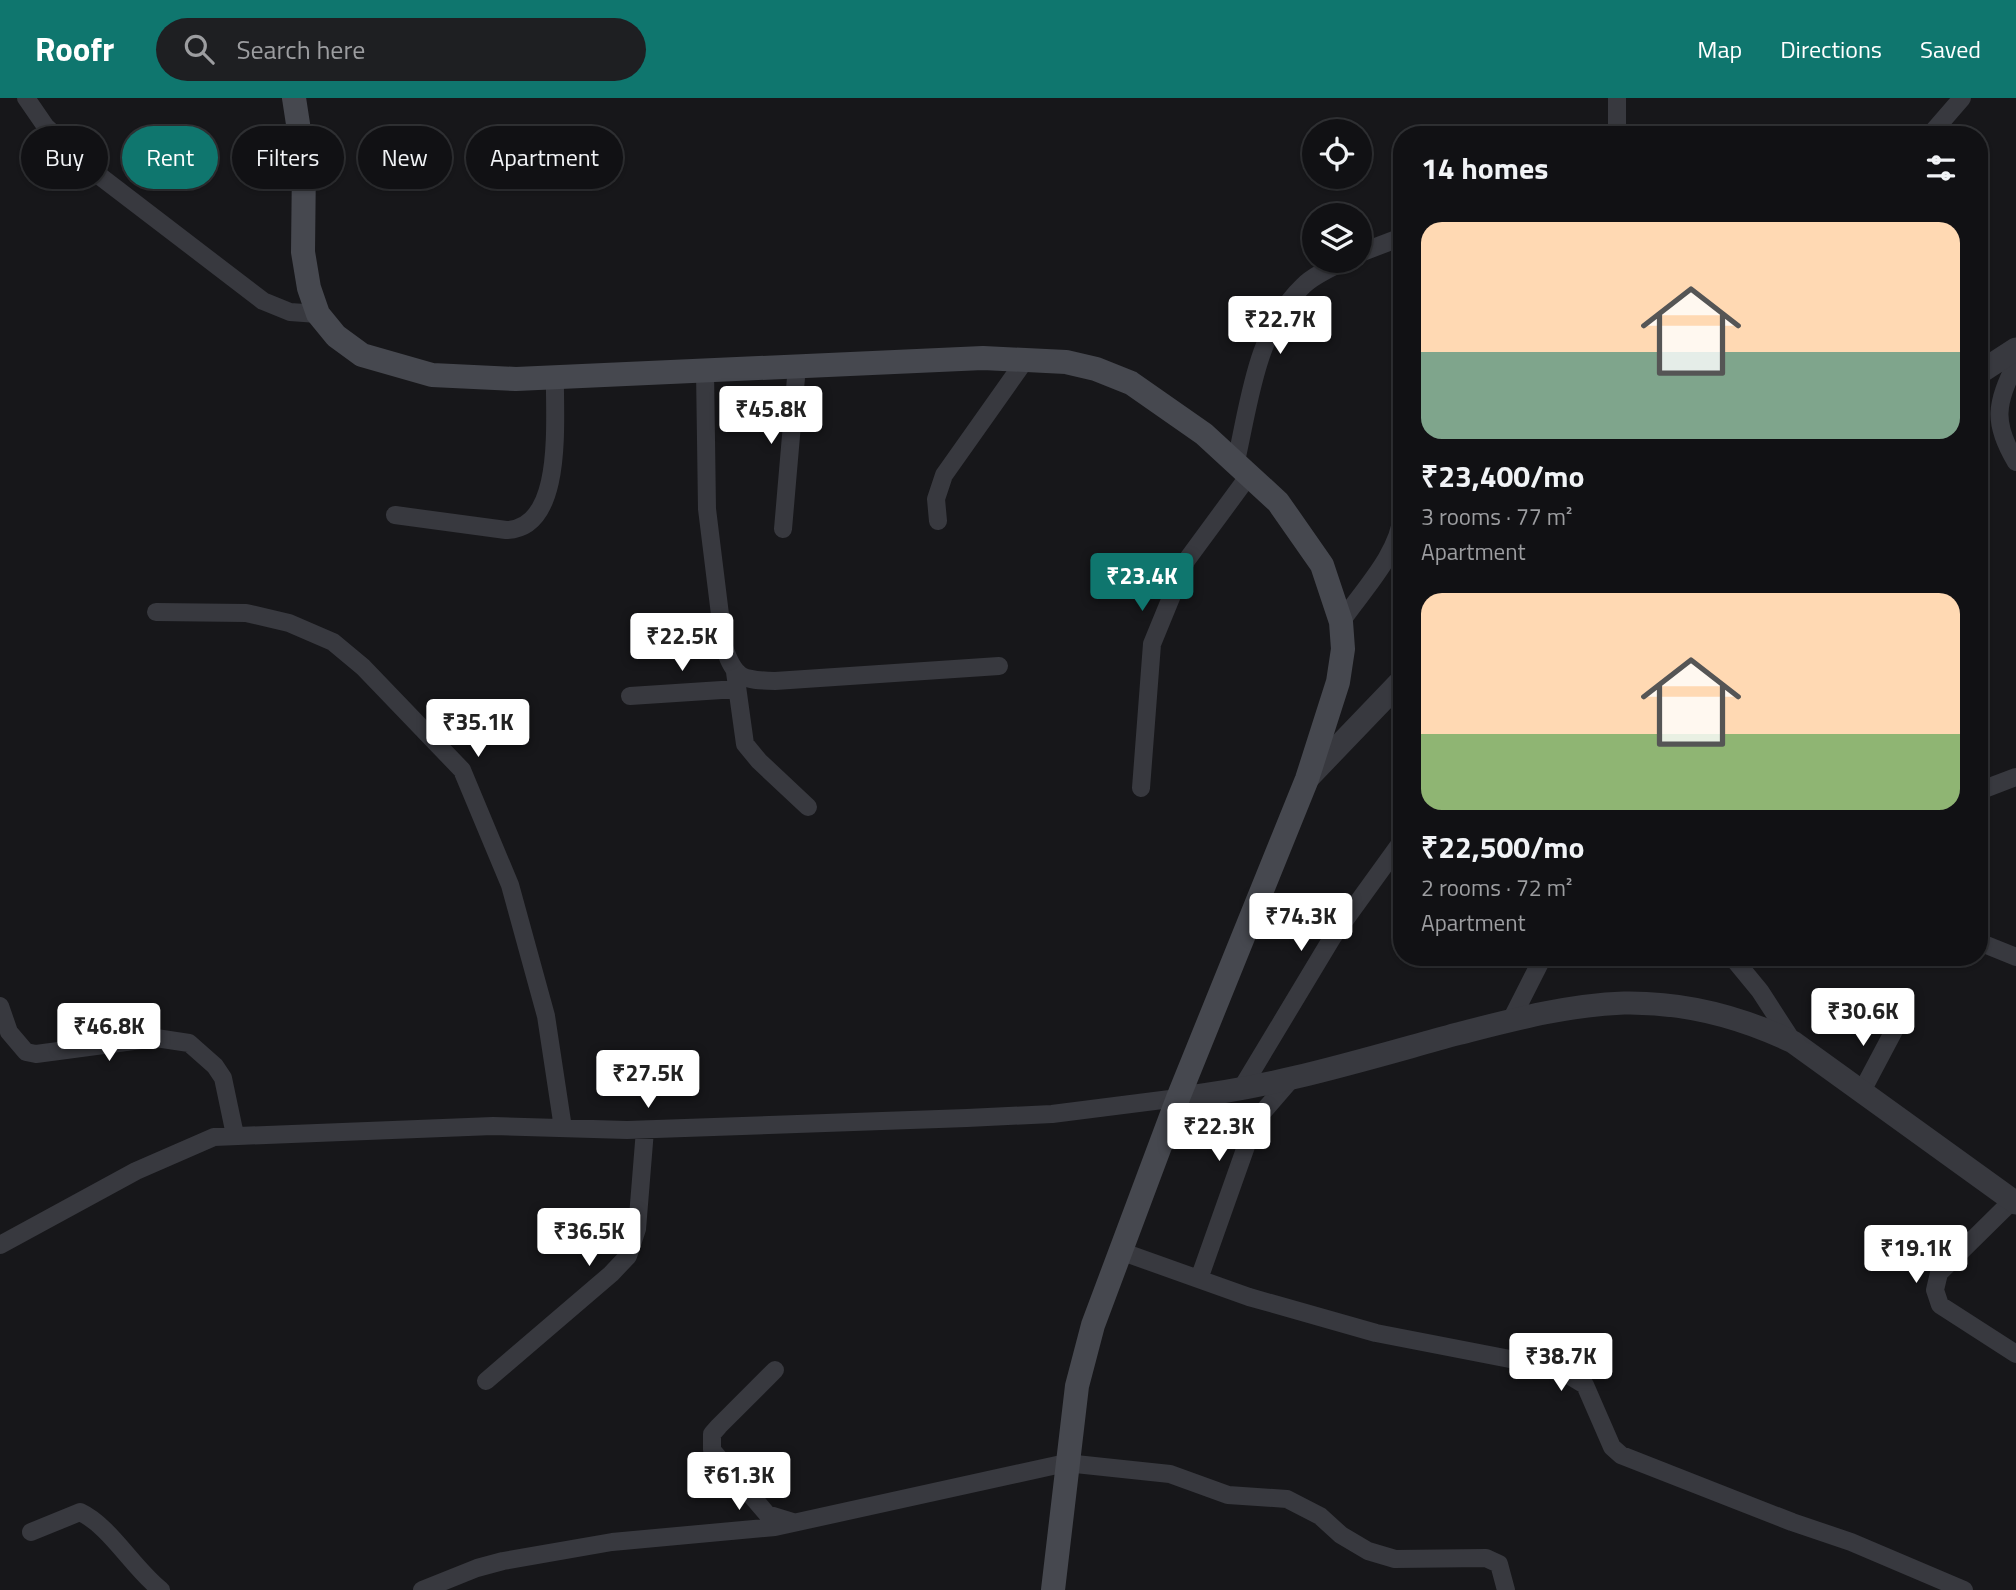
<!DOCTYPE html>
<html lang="en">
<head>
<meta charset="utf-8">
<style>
  :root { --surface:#111114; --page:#1e1f22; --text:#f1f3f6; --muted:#9c9da0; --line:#303134; --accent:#0f766e }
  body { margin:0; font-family:"Titillium Web",sans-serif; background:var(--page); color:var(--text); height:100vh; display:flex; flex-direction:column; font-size:26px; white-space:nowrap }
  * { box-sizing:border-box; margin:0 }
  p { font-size:23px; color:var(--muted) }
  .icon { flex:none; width:38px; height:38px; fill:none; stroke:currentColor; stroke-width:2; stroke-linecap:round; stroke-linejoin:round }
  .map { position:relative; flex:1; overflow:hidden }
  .panel { position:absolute; left:1393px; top:28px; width:595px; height:840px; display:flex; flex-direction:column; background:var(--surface); border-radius:28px; box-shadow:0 2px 5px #0004,0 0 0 2px var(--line) }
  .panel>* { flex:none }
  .top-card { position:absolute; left:21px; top:28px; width:665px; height:63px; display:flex; gap:14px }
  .tools { position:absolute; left:1302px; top:21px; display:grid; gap:14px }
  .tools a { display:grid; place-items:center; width:70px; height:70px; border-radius:50%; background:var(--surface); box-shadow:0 2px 5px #0004,0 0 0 2px var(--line); font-size:35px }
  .price { position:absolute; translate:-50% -60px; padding:0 16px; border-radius:7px; background:#fff; color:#222; font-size:23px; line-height:46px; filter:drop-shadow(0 2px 4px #0008) }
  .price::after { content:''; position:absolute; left:50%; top:42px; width:21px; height:16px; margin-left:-10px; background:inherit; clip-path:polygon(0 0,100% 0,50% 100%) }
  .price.active { background:var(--accent); color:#fff }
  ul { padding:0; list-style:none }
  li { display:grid; align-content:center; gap:14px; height:371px; padding:0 28px }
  li span { display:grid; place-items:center; height:217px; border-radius:21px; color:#555 }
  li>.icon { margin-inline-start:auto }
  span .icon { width:126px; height:126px; fill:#fffc; stroke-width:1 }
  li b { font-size:30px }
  h2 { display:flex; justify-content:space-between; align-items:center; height:84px; padding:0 28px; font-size:30px }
  .chip { padding:0 24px; border-radius:32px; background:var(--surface); box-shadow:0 2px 5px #0004,0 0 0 2px var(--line); font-size:24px; line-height:63px }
  .chip.active { background:var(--accent); color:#fff }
  header { display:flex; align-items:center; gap:42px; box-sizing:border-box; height:98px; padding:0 35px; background:var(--accent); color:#fff }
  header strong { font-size:33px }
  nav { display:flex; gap:38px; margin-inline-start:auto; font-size:24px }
  .search { width:490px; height:63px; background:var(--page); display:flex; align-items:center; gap:18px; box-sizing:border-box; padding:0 24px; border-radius:38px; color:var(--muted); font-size:26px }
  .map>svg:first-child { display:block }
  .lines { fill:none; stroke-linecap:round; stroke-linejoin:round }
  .minor { stroke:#38393f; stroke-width:18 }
  .tertiary { stroke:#38393f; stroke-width:23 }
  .secondary { stroke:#46484f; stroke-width:24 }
</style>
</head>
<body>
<header>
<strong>Roofr</strong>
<div class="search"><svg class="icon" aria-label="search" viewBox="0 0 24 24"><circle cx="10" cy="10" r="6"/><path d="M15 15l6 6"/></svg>Search here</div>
<nav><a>Map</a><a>Directions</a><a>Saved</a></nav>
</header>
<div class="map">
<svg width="2016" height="1492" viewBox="0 0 2016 1492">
  <rect width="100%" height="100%" fill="#17171a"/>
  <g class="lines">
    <path class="minor" d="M26,0L46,29L101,79L263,203L290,214L318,216
      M1617,37V0
      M1930,37L1962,0
      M1360,155L1402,139
      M2016,265C1996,306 1992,324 2016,364
      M705,272L707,411L724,549C735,581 742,582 775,583L999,568
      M1236,363C1250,302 1256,233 1303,188C1314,177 1331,170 1345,163
      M395,417L506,432C565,431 554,321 555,279
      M938,423L936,401L944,377L1026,261
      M783,431L797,268
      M156,514L246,515L289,525L333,544L363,569L462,672L510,787L546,918L563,1030
      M1341,524C1362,493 1399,456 1402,417
      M735,574L745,646L759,663L808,709
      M630,598L737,591
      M1141,690L1152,546L1186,463L1250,376
      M1979,693L2016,679
      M1979,844L2016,859
      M1732,859L1760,893L1793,944
      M0,908L9,934L26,954L36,956L156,940L189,945L215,968L223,980L235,1037
      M1511,922L1543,859
      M1240,993L1332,840L1402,743
      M1862,993L1898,925
      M2012,1103L1939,1175L1935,1192L1940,1207L2016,1256
      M0,1147L136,1073L214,1039L493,1028L627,1032L967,1020L1052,1016L1178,1000
      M1120,1153L1249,1199L1376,1235L1541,1267L1570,1278L1585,1287L1612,1349L1621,1357L1792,1424L1851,1444L1964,1492
      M1199,1181L1255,1023L1293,979
      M775,1272L719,1328L712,1336V1352L767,1416L793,1424
      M486,1283L611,1176L628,1158L637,1131L645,1032
      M31,1434L80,1414C110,1428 133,1470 161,1492
      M422,1492L477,1470L503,1463L612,1444L775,1429L1066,1365L1170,1376L1228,1397L1287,1401L1320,1418L1341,1437L1368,1453L1395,1461L1486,1460L1499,1466L1506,1492"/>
    <path class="tertiary" d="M1979,275L2016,251
      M1307,681L1402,582
      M1178,1000C1273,990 1365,961 1457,936C1512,922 1567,907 1624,905C1682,904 1741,919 1793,944L2016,1105"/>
    <path class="secondary" d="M294,0L304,65L303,154L309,190L318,216L336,238L362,257L432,277L516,281L983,260L1066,264L1096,271L1131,285L1204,336L1278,404L1322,467L1341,524L1343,551L1338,584L1307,681L1178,1000L1093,1227L1077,1288L1053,1492"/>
  </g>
</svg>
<div class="tools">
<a><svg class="icon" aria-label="locate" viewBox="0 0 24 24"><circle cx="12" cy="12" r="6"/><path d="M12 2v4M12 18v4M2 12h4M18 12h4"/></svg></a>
<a><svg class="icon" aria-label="layers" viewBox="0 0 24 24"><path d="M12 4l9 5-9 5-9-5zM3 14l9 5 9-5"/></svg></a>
</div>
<b class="price" style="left:1280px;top:258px">₹22.7K</b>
<b class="price" style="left:771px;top:348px">₹45.8K</b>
<b class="price active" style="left:1142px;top:515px">₹23.4K</b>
<b class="price" style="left:682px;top:575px">₹22.5K</b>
<b class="price" style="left:478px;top:661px">₹35.1K</b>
<b class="price" style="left:1301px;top:855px">₹74.3K</b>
<b class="price" style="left:1863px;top:950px">₹30.6K</b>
<b class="price" style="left:109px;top:965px">₹46.8K</b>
<b class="price" style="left:648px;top:1012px">₹27.5K</b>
<b class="price" style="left:1219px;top:1065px">₹22.3K</b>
<b class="price" style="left:589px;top:1170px">₹36.5K</b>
<b class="price" style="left:1916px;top:1187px">₹19.1K</b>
<b class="price" style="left:1561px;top:1295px">₹38.7K</b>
<b class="price" style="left:739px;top:1414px">₹61.3K</b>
<div class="top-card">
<a class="chip">Buy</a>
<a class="chip active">Rent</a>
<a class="chip">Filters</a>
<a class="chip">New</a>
<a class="chip">Apartment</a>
</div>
<section class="panel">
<h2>14 homes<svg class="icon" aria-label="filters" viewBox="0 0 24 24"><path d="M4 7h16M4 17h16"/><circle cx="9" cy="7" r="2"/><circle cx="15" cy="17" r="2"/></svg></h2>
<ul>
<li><span style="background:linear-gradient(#ffd9b3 60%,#7fa58c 0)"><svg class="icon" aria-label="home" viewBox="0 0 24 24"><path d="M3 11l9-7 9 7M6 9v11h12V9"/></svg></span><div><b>₹23,400/mo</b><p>3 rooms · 77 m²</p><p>Apartment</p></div></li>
<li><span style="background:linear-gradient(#ffd9b3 65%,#8fb573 0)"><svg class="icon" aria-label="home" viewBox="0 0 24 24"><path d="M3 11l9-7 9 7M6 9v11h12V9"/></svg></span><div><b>₹22,500/mo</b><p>2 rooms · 72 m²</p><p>Apartment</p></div></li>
</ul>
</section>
</div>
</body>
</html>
